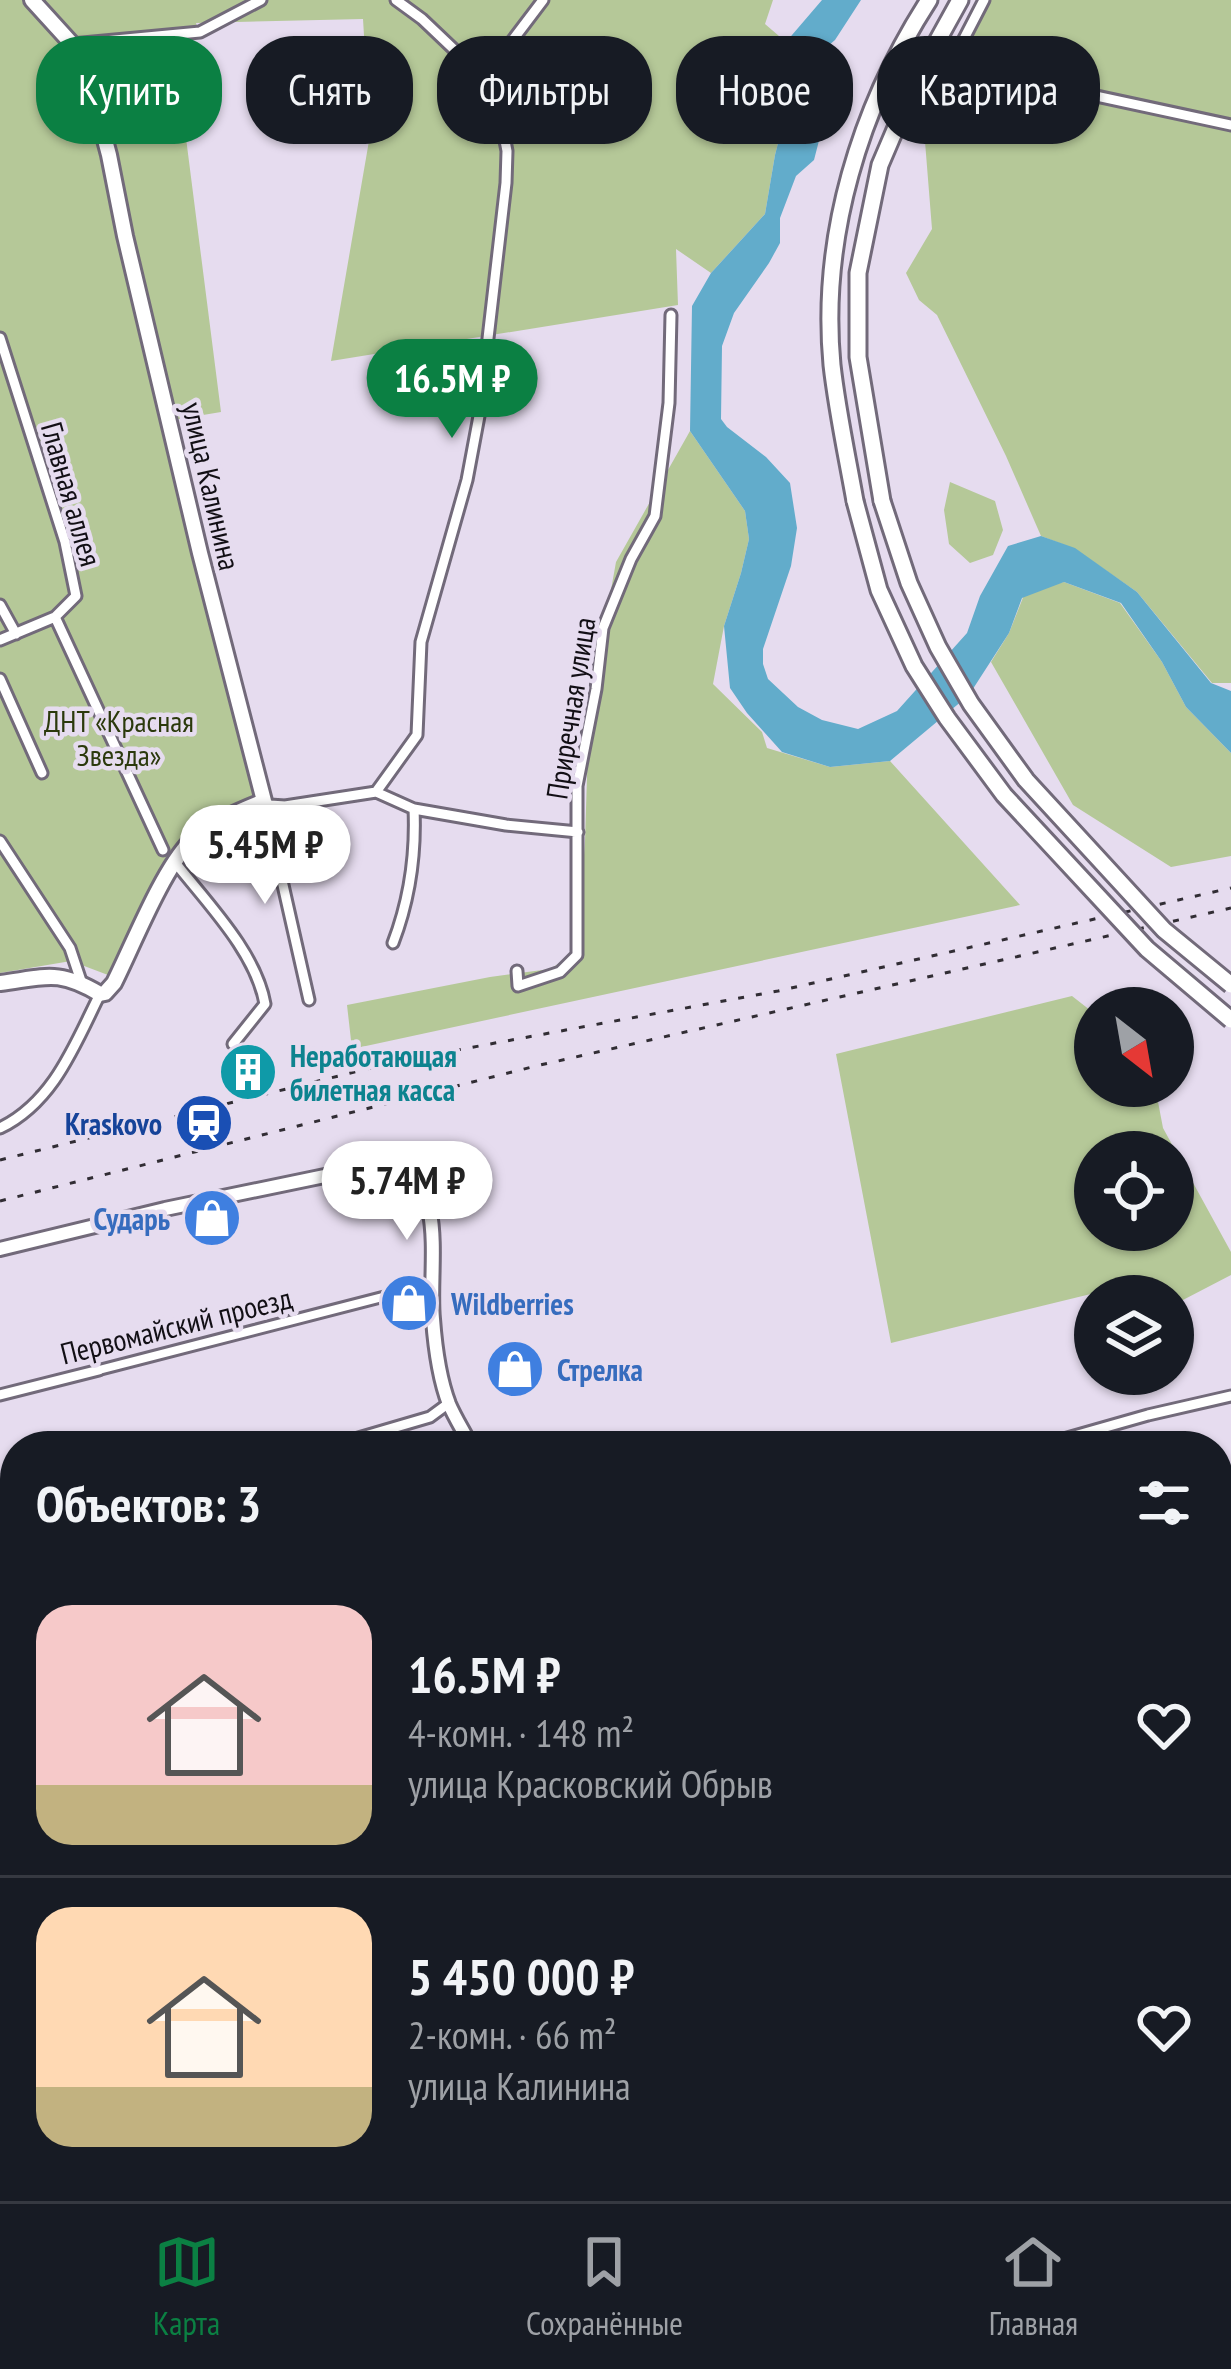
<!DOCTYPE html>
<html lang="ru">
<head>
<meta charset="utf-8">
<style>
  :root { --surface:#171b24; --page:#20242c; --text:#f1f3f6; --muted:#9ea1a6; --line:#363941; --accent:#0b8043 }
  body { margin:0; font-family:"PT Sans Narrow",sans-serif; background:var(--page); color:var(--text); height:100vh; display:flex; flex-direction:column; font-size:45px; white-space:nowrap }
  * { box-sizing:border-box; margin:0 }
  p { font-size:39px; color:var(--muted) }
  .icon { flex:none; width:66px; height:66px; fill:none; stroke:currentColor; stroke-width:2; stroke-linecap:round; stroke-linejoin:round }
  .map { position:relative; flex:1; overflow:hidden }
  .side { position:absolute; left:0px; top:1431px; width:1233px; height:771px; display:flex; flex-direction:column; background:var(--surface); border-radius:48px 48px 0 0; box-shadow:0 3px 9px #0004 }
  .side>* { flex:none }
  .top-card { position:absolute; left:36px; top:36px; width:1161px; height:108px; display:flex; gap:24px }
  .needle { width:78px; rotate:149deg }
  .controls { position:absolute; left:1074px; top:987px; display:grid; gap:24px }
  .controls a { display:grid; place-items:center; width:120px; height:120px; border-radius:50%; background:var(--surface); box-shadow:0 3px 9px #0004; font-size:60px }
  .price { position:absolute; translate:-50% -102px; padding:0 27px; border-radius:42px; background:#fff; color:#222; font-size:39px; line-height:78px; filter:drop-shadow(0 3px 6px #0008) }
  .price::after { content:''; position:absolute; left:50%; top:72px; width:36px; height:27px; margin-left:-18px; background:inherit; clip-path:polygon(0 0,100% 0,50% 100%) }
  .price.current { background:var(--accent); color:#fff }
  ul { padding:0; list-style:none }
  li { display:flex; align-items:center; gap:36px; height:300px; padding:0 36px }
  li+li { border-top:3px solid var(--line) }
  li span { display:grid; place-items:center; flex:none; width:336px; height:240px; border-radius:36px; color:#555 }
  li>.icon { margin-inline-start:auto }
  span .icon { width:144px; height:144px; fill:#fffc; stroke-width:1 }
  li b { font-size:51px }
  h2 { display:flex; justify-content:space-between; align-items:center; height:144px; padding:0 36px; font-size:51px }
  .tag { padding:0 42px; border-radius:48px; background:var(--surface); box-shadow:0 3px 9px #0004; font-size:42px; line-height:108px }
  .tag.current { background:var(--accent); color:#fff }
  .dock { display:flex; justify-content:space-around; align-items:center; height:168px; border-top:3px solid var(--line); background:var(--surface); font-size:33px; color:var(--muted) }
  .dock a { display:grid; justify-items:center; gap:6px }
  .dock .current { color:var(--accent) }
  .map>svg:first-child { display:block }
  .green { fill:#b5c898; fill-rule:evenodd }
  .water { fill:#62accb }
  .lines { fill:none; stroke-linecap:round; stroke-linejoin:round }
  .pedestrian-casing { stroke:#726a7a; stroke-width:14 }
  .minor-casing { stroke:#726a7a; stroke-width:15 }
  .tertiary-casing { stroke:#726a7a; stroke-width:18 }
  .secondary-casing { stroke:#726a7a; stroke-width:20 }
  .primary-casing { stroke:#726a7a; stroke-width:21 }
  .pedestrian { stroke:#fff; stroke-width:8 }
  .minor { stroke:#fff; stroke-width:9 }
  .tertiary { stroke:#fff; stroke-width:12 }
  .secondary { stroke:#fff; stroke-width:14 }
  .primary { stroke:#fff; stroke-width:15 }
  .rail { stroke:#312d34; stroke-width:3; stroke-dasharray:6 12; stroke-linecap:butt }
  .primary-bridge-casing { stroke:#726a7a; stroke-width:21; stroke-linecap:butt }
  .primary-bridge { stroke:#fff; stroke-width:15 }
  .labels { text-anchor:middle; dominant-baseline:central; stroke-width:9; stroke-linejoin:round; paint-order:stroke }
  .street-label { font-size:30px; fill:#120f15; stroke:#e6dcef }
  .park-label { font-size:30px; fill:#2b390c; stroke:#e6dcef }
  .culture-label { font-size:30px; font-weight:bold; fill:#0d838f; stroke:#e6dcef; text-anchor:start }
  .transit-label { font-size:30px; font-weight:bold; fill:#164399; stroke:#e6dcef; text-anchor:end }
  .shop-label { font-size:30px; font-weight:bold; fill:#366cbe; stroke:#e6dcef; text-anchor:start }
</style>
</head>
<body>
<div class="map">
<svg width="1231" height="2201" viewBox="0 0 1231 2201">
  <rect width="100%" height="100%" fill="#e6dcef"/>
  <path class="green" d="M0,0H773L765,24L786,42L788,104L775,155L765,214L711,273L676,249L678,305L331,361L370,135L363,19L196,23L200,38L174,44L221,412L173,420L118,242L257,798L174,853L108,975L71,961L0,973Z
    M990,0H1231V683H1212L1137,592L1075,549L1041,536L1006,456L937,315L919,300L906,273L932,229L924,129Z
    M690,431L745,511L749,539L741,573L724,626L713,684L762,732L767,748L830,767L890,761L1020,905L352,1049L347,1005L490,977L550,969L577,952L585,841L589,712L616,562Z
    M950,482L995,501L1003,530L993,555L970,563L949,544L944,510Z
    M1064,582L1120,603L1162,662L1186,707L1231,753V856L1171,867L1073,805L991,662L1009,633L1026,590Z
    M1072,996L1095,1014V1086H1155L1163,1128L1231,1252V1275L1181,1301L1173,1300V1296L1099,1292L891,1343L836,1054ZM1095,1152H1173V1230H1095Z"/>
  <path class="water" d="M822,0H861L835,40L807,64L805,74L811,95L824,121L814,160L796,176L780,218V243L769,263L734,313L722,346L721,419L727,427L766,457L790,483L797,528L791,566L763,649V664L768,679L798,707L822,720L858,729L897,711L967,633L980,596L1008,546L1041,536L1075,548L1137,592L1211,683L1231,691V753L1186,707L1162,662L1121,603L1064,582L1022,598L1009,633L969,695L890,761L830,767L782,752L747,713L730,688L724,626L741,573L749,539L745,511L690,431L692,306L711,273L765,214L775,155L788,104L786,42Z"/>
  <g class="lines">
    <defs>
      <path id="pedestrian" d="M99,1370L433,1284"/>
      <path id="minor" d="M72,44L200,32L261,0
        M952,65L1231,125
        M484,78L543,0
        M938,89L984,0
        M0,338L65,542L76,596L55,617L163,850
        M0,605L16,634
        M0,640L55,617
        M0,679L42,773
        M376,792L417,735L421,642L467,480L479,416L506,183L507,151L500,115L484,78L422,19L396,0
        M264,801L270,805L285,806L376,792L414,809L506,825L578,832
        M264,801L309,1000
        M0,841L70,948L81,981
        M174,861C206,902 256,952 265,1004L233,1044
        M393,943C409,901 416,854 414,809
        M517,971L518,986L560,972L577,955V786L596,689L603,628L631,559L655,516L669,403L671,315
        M0,1128C54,1102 75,1044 100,994
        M0,1395L99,1370
        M331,1446L430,1417L449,1403
        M1039,1446L1148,1415L1231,1396
        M0,1496L15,1504
        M0,1854H15
        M158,2187L216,2201
        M340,2187L343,2201
        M585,2187L589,2201
        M721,2201L767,2187"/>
      <path id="tertiary" d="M0,1249L165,1209L397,1161C448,1188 428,1271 433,1319C435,1346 439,1378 449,1404C455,1418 464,1432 471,1446
        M784,2187L787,2201"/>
      <path id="secondary" d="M0,983C46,977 58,969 100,994L105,993L114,983C133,945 162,871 190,842C210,823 239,811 264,801L200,553L125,236L109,155L92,91L72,44L32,0"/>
      <path id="primary" d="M855,501C847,456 837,410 832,365C820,237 860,107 929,0
        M882,501L858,357V273L880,165L918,76L960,0"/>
    </defs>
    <use href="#pedestrian" class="pedestrian-casing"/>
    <use href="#minor" class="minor-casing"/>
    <use href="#tertiary" class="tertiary-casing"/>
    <use href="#secondary" class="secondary-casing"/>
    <use href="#primary" class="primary-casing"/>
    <use href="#pedestrian" class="pedestrian"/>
    <use href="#minor" class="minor"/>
    <use href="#tertiary" class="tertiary"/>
    <use href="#secondary" class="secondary"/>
    <use href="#primary" class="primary"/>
    <path class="rail" d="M0,1160L403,1060L778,991L1231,888
      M0,1201L536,1066L1231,908"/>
    <defs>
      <path id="primary-bridge" d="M855,501L879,590L914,666L947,718L1004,795L1147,949L1231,1020
        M882,501L909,583L938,647L971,704L1026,780L1164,930L1231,985"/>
    </defs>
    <use href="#primary-bridge" class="primary-bridge-casing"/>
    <use href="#primary-bridge" class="primary-bridge"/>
  </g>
  <defs>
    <symbol id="building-disc" viewBox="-11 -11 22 22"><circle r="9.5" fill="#0f9aa8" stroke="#e6dcef"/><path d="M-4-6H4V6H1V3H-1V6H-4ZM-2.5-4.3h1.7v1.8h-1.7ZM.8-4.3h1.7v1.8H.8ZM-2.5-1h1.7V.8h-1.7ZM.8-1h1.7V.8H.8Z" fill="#fff"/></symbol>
    <symbol id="station-disc" viewBox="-11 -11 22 22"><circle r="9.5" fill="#1a4fb4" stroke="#e6dcef"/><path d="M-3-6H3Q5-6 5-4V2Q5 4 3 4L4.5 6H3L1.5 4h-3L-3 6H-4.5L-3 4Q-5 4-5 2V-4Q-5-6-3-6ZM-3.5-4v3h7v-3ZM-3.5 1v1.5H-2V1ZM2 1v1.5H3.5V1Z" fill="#fff"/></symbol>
    <symbol id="shop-disc" viewBox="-11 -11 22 22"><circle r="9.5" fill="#3f7fe0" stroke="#e6dcef"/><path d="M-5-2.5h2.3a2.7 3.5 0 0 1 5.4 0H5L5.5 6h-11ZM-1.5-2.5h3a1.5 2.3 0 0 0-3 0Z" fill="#fff"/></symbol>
  </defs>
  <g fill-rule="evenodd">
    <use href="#building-disc" x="215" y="1039" width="66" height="66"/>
    <use href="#station-disc" x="171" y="1090" width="66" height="66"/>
    <use href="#shop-disc" x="179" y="1185" width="66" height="66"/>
    <use href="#shop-disc" x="376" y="1270" width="66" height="66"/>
    <use href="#shop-disc" x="482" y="1336" width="66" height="66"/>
  </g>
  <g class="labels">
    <g class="street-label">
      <text transform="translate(212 486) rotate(77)">улица Калинина</text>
      <text transform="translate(72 494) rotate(74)">Главная аллея</text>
      <text transform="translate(570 708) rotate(-81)">Приречная улица</text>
      <text transform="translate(176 1325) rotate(-14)">Первомайский проезд</text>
    </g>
    <g class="park-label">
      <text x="119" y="720">ДНТ «Красная<tspan x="119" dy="34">Звезда»</tspan></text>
    </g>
    <g class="culture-label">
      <text x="290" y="1055">Неработающая<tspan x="290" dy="34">билетная касса</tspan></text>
    </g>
    <g class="transit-label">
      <text x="162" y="1123">Kraskovo</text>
    </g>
    <g class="shop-label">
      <text x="170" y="1218" text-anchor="end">Сударь</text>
      <text x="451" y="1303">Wildberries</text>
      <text x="557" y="1369">Стрелка</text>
    </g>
  </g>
</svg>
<div class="controls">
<a><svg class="needle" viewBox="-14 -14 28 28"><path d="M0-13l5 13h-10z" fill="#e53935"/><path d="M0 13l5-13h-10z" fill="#9ea1a6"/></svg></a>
<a><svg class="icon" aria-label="locate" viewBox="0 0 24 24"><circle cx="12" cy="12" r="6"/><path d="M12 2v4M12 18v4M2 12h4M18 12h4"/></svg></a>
<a><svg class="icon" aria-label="layers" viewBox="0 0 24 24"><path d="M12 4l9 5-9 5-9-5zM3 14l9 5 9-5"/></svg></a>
</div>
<b class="price current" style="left:452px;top:441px">16.5M ₽</b>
<b class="price" style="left:265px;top:907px">5.45M ₽</b>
<b class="price" style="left:407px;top:1243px">5.74M ₽</b>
<div class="top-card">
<a class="tag current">Купить</a>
<a class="tag">Снять</a>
<a class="tag">Фильтры</a>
<a class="tag">Новое</a>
<a class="tag">Квартира</a>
</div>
<section class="side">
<h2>Объектов: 3<svg class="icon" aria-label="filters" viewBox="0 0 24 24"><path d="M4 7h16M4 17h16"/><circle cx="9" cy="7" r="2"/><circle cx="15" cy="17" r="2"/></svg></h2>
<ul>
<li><span style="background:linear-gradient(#f6c9c9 75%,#c2b280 0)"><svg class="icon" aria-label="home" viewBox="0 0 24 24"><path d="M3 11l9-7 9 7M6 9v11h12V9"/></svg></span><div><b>16.5M ₽</b><p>4-комн. · 148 m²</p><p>улица Красковский Обрыв</p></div><svg class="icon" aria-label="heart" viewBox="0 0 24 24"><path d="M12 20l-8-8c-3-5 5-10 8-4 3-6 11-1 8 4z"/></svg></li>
<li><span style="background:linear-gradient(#ffd9b3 75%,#c2b280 0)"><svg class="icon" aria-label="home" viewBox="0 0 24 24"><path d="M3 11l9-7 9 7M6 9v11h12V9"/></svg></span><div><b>5 450 000 ₽</b><p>2-комн. · 66 m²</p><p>улица Калинина</p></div><svg class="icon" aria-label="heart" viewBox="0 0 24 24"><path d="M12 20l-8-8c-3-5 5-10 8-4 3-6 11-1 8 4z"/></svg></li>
</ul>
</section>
</div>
<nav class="dock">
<a class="current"><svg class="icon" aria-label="map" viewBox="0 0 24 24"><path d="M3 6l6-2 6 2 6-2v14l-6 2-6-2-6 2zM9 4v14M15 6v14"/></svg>Карта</a>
<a><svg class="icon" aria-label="saved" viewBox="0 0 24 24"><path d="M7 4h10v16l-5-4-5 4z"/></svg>Сохранённые</a>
<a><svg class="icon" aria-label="home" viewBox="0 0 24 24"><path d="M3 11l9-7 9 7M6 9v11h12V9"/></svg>Главная</a>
</nav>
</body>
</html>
